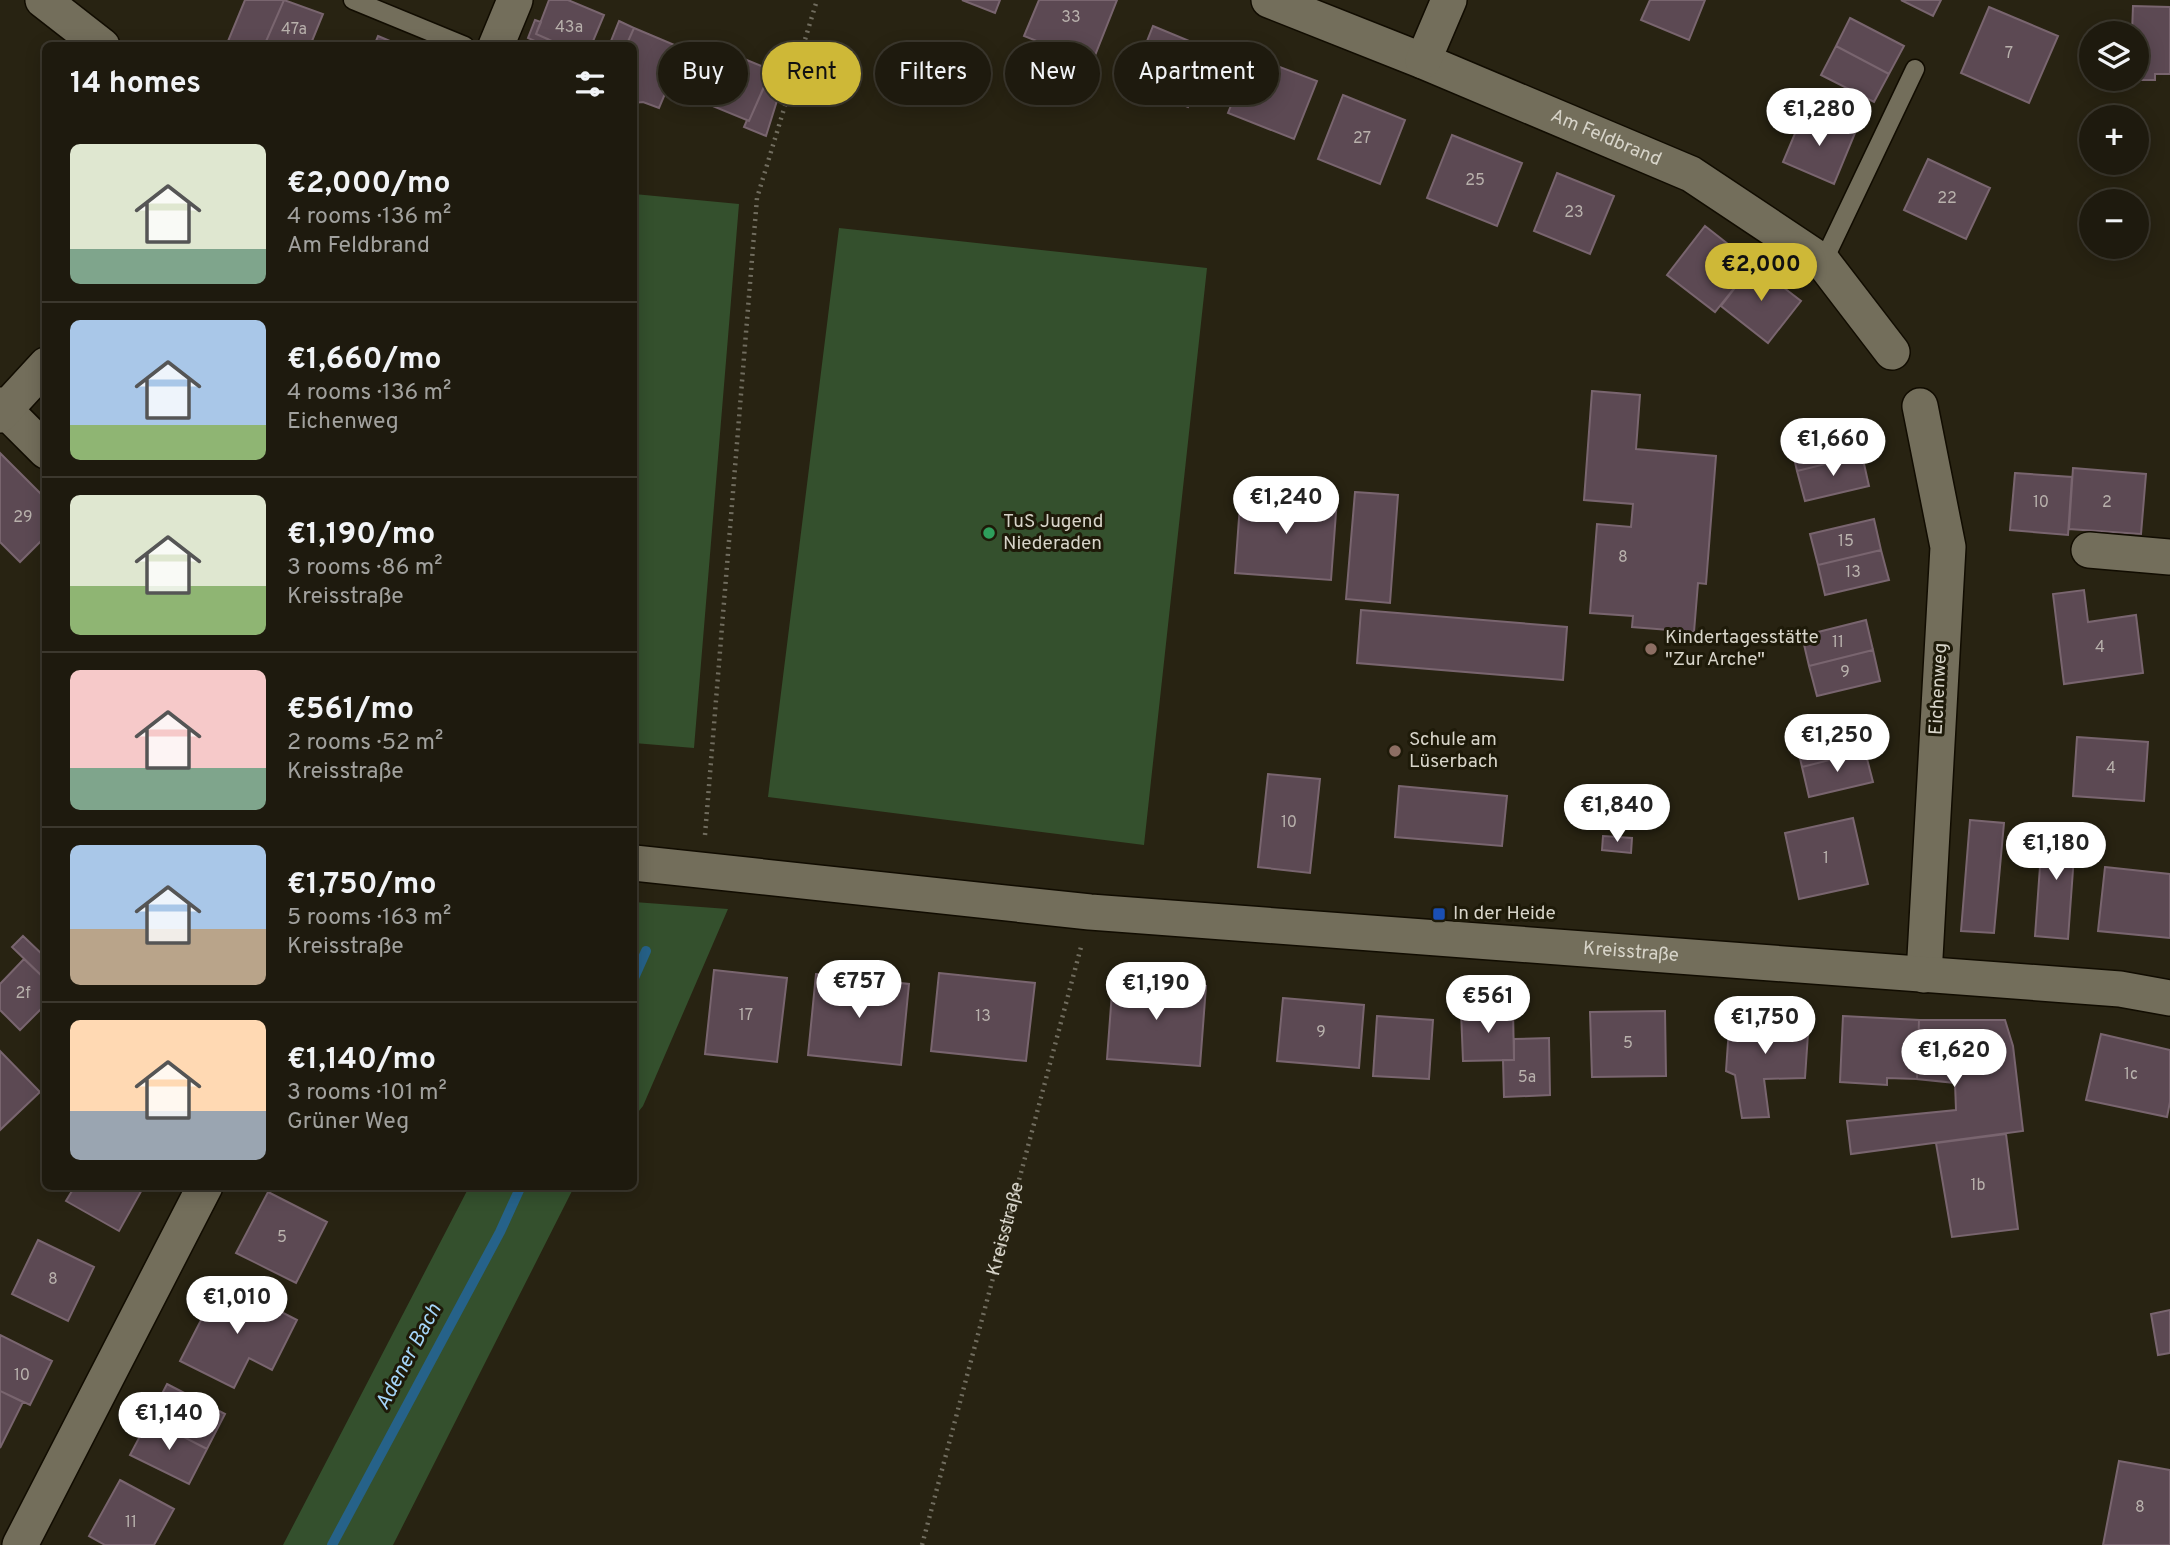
<!DOCTYPE html>
<html lang="en">
<head>
<meta charset="utf-8">
<style>
  :root { --surface:#1e1a0e; --page:#262317; --text:#f1f3f6; --muted:#a1a19e; --line:#3c382e; --accent:#ceb837 }
  body { margin:0; font-family:Overpass,sans-serif; background:var(--page); color:var(--text); height:100vh; display:flex; flex-direction:column; font-size:26px; white-space:nowrap }
  * { box-sizing:border-box; margin:0 }
  p { font-size:23px; color:var(--muted) }
  .icon { flex:none; width:38px; height:38px; fill:none; stroke:currentColor; stroke-width:2; stroke-linecap:round; stroke-linejoin:round }
  .map { position:relative; flex:1; overflow:hidden }
  .drawer { position:absolute; left:42px; top:42px; width:595px; height:1148px; display:flex; flex-direction:column; background:var(--surface); border-radius:10px; box-shadow:0 4px 18px #0003,0 0 0 2px var(--line) }
  .drawer>* { flex:none }
  .guide { position:absolute; left:658px; top:42px; width:665px; height:63px; display:flex; gap:14px }
  .fabs { position:absolute; left:2079px; top:21px; display:grid; gap:14px }
  .fabs a { display:grid; place-items:center; width:70px; height:70px; border-radius:50%; background:var(--surface); box-shadow:0 4px 18px #0003,0 0 0 2px var(--line); font-size:35px }
  .price { position:absolute; translate:-50% -60px; padding:0 16px; border-radius:24px; background:#fff; color:#222; font-size:23px; line-height:46px; filter:drop-shadow(0 2px 4px #0008) }
  .price::after { content:''; position:absolute; left:50%; top:42px; width:21px; height:16px; margin-left:-10px; background:inherit; clip-path:polygon(0 0,100% 0,50% 100%) }
  .price.selected { background:var(--accent); color:#111 }
  ul { padding:0; list-style:none }
  li { display:flex; align-items:center; gap:21px; height:175px; padding:0 28px }
  li+li { border-top:2px solid var(--line) }
  li span { display:grid; place-items:center; flex:none; width:196px; height:140px; border-radius:10px; color:#555 }
  li>.icon { margin-inline-start:auto }
  span .icon { width:84px; height:84px; fill:#fffc; stroke-width:1 }
  li b { font-size:30px }
  h2 { display:flex; justify-content:space-between; align-items:center; height:84px; padding:0 28px; font-size:30px }
  .chip { padding:0 24px; border-radius:32px; background:var(--surface); box-shadow:0 4px 18px #0003,0 0 0 2px var(--line); font-size:24px; line-height:63px }
  .chip.selected { background:var(--accent); color:#111 }
  .map>svg:first-child { display:block }
  .green { fill:#34502d }
  .lines { fill:none; stroke-linecap:round; stroke-linejoin:round }
  .stream { stroke:#266289; stroke-width:10 }
  .building { fill:#5c4953; stroke:#79656f; stroke-width:2 }
  .service-casing { stroke:#110c01; stroke-width:21 }
  .minor-casing { stroke:#110c01; stroke-width:38 }
  .path { stroke:#716d5f; stroke-width:4.5; stroke-dasharray:2 5; stroke-linecap:butt }
  .service { stroke:#736e5b; stroke-width:18 }
  .minor { stroke:#736e5b; stroke-width:35 }
  .leisure-dot { fill:#2e9e5b; stroke:#1e1a09; stroke-width:2.5 }
  .education-dot { fill:#8d6e63; stroke:#1e1a09; stroke-width:2.5 }
  .transit-dot { fill:#1a4fb4; stroke:#1e1a09; stroke-width:2.5 }
  .labels { text-anchor:middle; dominant-baseline:central; stroke-width:6; stroke-linejoin:round; paint-order:stroke }
  .number-label { font-size:16px; fill:#b8b1ac }
  .street-label { font-size:19px; fill:#d7d4c9; stroke:#1e1a09 }
  .poi-label { font-size:19px; fill:#d7d4c9; stroke:#1e1a09; text-anchor:start }
  .water-label { font-size:21px; font-style:italic; fill:#a5d5f9; stroke:#1e1a09 }
</style>
</head>
<body>
<div class="map">
<svg width="2170" height="1545" viewBox="0 0 2170 1545">
  <rect width="100%" height="100%" fill="#282312"/>
  <path class="green" d="M634,194L739,204L694,748L634,743Z
    M839,228L1207,268L1144,845L768,797Z
    M634,902L728,909L643,1106L634,1117Z
    M469,1187H574L393,1545H283Z"/>
  <g class="lines">
    <path class="stream" d="M634,978L646,951
      M332,1545L500,1232L521,1186"/>
  </g>
  <path class="building" d="M245,0H284L264,46H226Z
    M284,0L323,14L310,46H264Z
    M549,0H568L604,15L591,46H563L536,34Z
    M962,0H1000L995,13Z
    M1039,0H1117L1092,63L1024,36Z
    M1650,0H1705L1689,40L1641,20Z
    M1901,0H1941L1933,16Z
    M2133,6L2170,7V74H2155V80H2131L2137,79V33H2132Z
    M1989,7L2058,36L2029,103L1961,73Z
    M1850,18L1904,46L1889,74L1836,46Z
    M535,20L541,22L536,34L548,39L546,46L528,38Z
    M619,21L634,28L626,46H609Z
    M1153,26L1211,50L1188,107L1130,84Z
    M634,28L684,49L659,108L643,102L634,103V46H626Z
    M378,36L397,44L398,42L406,46H374Z
    M1836,46L1889,74L1874,102L1821,75Z
    M720,49L766,68L769,75L749,121L698,100Z
    M1251,56L1317,81L1294,139L1228,113Z
    M765,85L780,91L766,136L744,127L747,120L749,121Z
    M1343,95L1405,120L1380,184L1318,159Z
    M1804,112L1855,133L1834,184L1783,162Z
    M1452,135L1522,163L1497,226L1427,198Z
    M1928,159L1990,188L1966,239L1904,210Z
    M1557,173L1614,196L1590,254L1534,231Z
    M1705,226L1742,255L1743,253L1755,262L1715,312L1667,275Z
    M1755,262L1767,272L1766,274L1801,301L1768,343L1721,306Z
    M1592,391L1640,395L1636,449L1716,456L1706,584L1698,583L1694,632L1632,627L1633,616L1590,613L1597,524L1631,527L1633,504L1584,500Z
    M1854,425L1862,455L1797,471L1790,440Z
    M0,453L46,499V536L20,562L0,542Z
    M1862,455L1869,486L1805,501L1797,471Z
    M2073,468L2146,474L2141,534L2069,529Z
    M2015,473L2072,477L2068,535L2010,530Z
    M1241,491L1337,499L1331,580L1235,573Z
    M1355,492L1398,495L1390,603L1346,599Z
    M1874,519L1881,550L1818,565L1810,534Z
    M1881,550L1889,580L1825,595L1818,565Z
    M2084,590L2088,622L2136,615L2143,673L2064,684L2053,594Z
    M1361,610L1567,627L1563,680L1357,663Z
    M1866,620L1873,650L1809,666L1802,636Z
    M1873,650L1880,681L1817,696L1809,666Z
    M1858,721L1865,751L1802,767L1795,736Z
    M2077,737L2148,742L2144,801L2073,796Z
    M1865,751L1873,782L1809,797L1802,767Z
    M1268,774L1320,779L1310,873L1258,867Z
    M1399,786L1507,796L1502,846L1395,837Z
    M1853,818L1868,884L1799,899L1785,833Z
    M1970,820L2004,823L1994,933L1961,931Z
    M2043,825L2076,828L2068,939L2035,936Z
    M1603,836L1632,838L1631,853L1602,850Z
    M2105,867L2170,874V938L2098,931Z
    M23,936L46,958V980L12,947Z
    M24,959L46,980V1004L20,1030L0,1010V984Z
    M714,970L787,978L777,1062L705,1054Z
    M939,973L1035,983L1026,1061L931,1051Z
    M816,974L909,984L901,1065L808,1055Z
    M1113,979L1206,986L1200,1066L1107,1059Z
    M1283,998L1364,1005L1359,1068L1277,1061Z
    M1513,1010L1514,1060L1463,1061L1461,1011Z
    M1665,1011L1666,1076L1592,1077L1590,1012Z
    M1730,1014L1809,1019L1805,1078L1764,1079L1769,1117L1742,1118L1735,1075L1726,1071Z
    M1377,1016L1433,1020L1429,1079L1373,1076Z
    M1843,1016L1919,1020L1917,1079L1887,1078V1085L1840,1082Z
    M1919,1020H2005L2013,1046L2023,1131L1851,1154L1847,1121L1956,1110L1955,1083L1917,1079Z
    M2101,1034L2170,1050V1102L2167,1117L2086,1100Z
    M1549,1038L1550,1095L1504,1097L1503,1060H1514V1039Z
    M0,1051L40,1092L0,1130Z
    M2006,1134L2018,1229L1952,1237L1936,1143Z
    M75,1186H144L119,1231L66,1201Z
    M268,1192L327,1222L296,1283L236,1253Z
    M38,1240L94,1267L68,1321L12,1294Z
    M221,1281L297,1320L272,1370L249,1358L234,1388L180,1361Z
    M2170,1310V1353L2158,1355L2151,1314Z
    M0,1335L52,1361L30,1405L0,1391Z
    M167,1384L225,1414L207,1449L149,1419Z
    M0,1391L23,1402L0,1448Z
    M149,1419L207,1449L189,1484L130,1455Z
    M2119,1461L2170,1470V1545H2103Z
    M120,1480L174,1509L154,1545H105L89,1536Z"/>
  <g class="lines">
    <defs>
      <path id="service" d="M353,0L465,46
        M1823,262L1915,69"/>
      <g id="minor">
        <path d="M43,0L102,46"/>
        <path id="s2" d="M1269,0L1423,61L1691,174L1823,262L1892,352"/>
        <path d="M496,46L515,0"/>
        <path d="M1423,61L1449,0"/>
        <path d="M0,405L46,451"/>
        <path d="M1920,406L1948,547L1924,975"/>
        <path d="M0,415L46,365"/>
        <path d="M2089,550L2170,557"/>
        <path id="s3" d="M634,863L1090,912L2120,989L2170,998"/>
        <path d="M20,1545L205,1186"/>
      </g>
    </defs>
    <use href="#service" class="service-casing"/>
    <use href="#minor" class="minor-casing"/>
    <g class="path">
      <path d="M705,835L757,198L817,0"/>
      <path id="s1" d="M922,1545L1081,947"/>
    </g>
    <use href="#service" class="service"/>
    <use href="#minor" class="minor"/>
  </g>
  <circle class="leisure-dot" cx="989" cy="533" r="7"/>
  <g class="education-dot">
    <circle cx="1651" cy="649" r="7"/>
    <circle cx="1395" cy="751" r="7"/>
  </g>
  <rect class="transit-dot" x="1432" y="907" width="14" height="14" rx="3.5"/>
  <g class="labels">
    <g class="number-label">
      <text x="1071" y="18">33</text>
      <text x="569" y="28">43a</text>
      <text x="294" y="30">47a</text>
      <text x="2009" y="54">7</text>
      <text x="1362" y="139">27</text>
      <text x="1475" y="181">25</text>
      <text x="1947" y="199">22</text>
      <text x="1574" y="213">23</text>
      <text x="2041" y="503">10</text>
      <text x="2107" y="503">2</text>
      <text x="23" y="518">29</text>
      <text x="1846" y="542">15</text>
      <text x="1623" y="558">8</text>
      <text x="1853" y="573">13</text>
      <text x="1838" y="643">11</text>
      <text x="2100" y="648">4</text>
      <text x="1845" y="673">9</text>
      <text x="2111" y="769">4</text>
      <text x="1289" y="823">10</text>
      <text x="1826" y="859">1</text>
      <text x="23" y="994">2f</text>
      <text x="746" y="1016">17</text>
      <text x="983" y="1017">13</text>
      <text x="1321" y="1033">9</text>
      <text x="1628" y="1044">5</text>
      <text x="2131" y="1075">1c</text>
      <text x="1527" y="1078">5a</text>
      <text x="1978" y="1186">1b</text>
      <text x="282" y="1238">5</text>
      <text x="53" y="1280">8</text>
      <text x="22" y="1376">10</text>
      <text x="2140" y="1508">8</text>
      <text x="131" y="1523">11</text>
    </g>
    <g class="street-label">
      <text stroke="none"><textPath href="#s2" startOffset="364">Am Feldbrand</textPath></text>
      <text transform="translate(1939 689) rotate(-87)">Eichenweg</text>
      <text stroke="none"><textPath href="#s3" startOffset="1001">Kreisstraße</textPath></text>
      <text stroke="none"><textPath href="#s1" startOffset="327">Kreisstraße</textPath></text>
    </g>
    <g class="poi-label">
      <text x="1003" y="522">TuS Jugend<tspan x="1003" dy="22">Niederaden</tspan></text>
      <text x="1665" y="638">Kindertagesstätte<tspan x="1665" dy="22">"Zur Arche"</tspan></text>
      <text x="1409" y="740">Schule am<tspan x="1409" dy="22">Lüserbach</tspan></text>
      <text x="1453" y="914">In der Heide</text>
    </g>
    <g class="water-label">
      <text transform="translate(409 1357) rotate(-62)">Adener Bach</text>
    </g>
  </g>
</svg>
<div class="fabs">
<a><svg class="icon" aria-label="layers" viewBox="0 0 24 24"><path d="M12 4l9 5-9 5-9-5zM3 14l9 5 9-5"/></svg></a>
<a>+</a>
<a>−</a>
</div>
<b class="price" style="left:1819px;top:148px">€1,280</b>
<b class="price selected" style="left:1761px;top:303px">€2,000</b>
<b class="price" style="left:1833px;top:478px">€1,660</b>
<b class="price" style="left:1286px;top:536px">€1,240</b>
<b class="price" style="left:1837px;top:774px">€1,250</b>
<b class="price" style="left:1617px;top:844px">€1,840</b>
<b class="price" style="left:2056px;top:882px">€1,180</b>
<b class="price" style="left:859px;top:1020px">€757</b>
<b class="price" style="left:1156px;top:1022px">€1,190</b>
<b class="price" style="left:1488px;top:1035px">€561</b>
<b class="price" style="left:1765px;top:1056px">€1,750</b>
<b class="price" style="left:1954px;top:1089px">€1,620</b>
<b class="price" style="left:237px;top:1336px">€1,010</b>
<b class="price" style="left:169px;top:1452px">€1,140</b>
<div class="guide">
<a class="chip">Buy</a>
<a class="chip selected">Rent</a>
<a class="chip">Filters</a>
<a class="chip">New</a>
<a class="chip">Apartment</a>
</div>
<section class="drawer">
<h2>14 homes<svg class="icon" aria-label="filters" viewBox="0 0 24 24"><path d="M4 7h16M4 17h16"/><circle cx="9" cy="7" r="2"/><circle cx="15" cy="17" r="2"/></svg></h2>
<ul>
<li><span style="background:linear-gradient(#dfe7d0 75%,#7fa58c 0)"><svg class="icon" aria-label="home" viewBox="0 0 24 24"><path d="M3 11l9-7 9 7M6 9v11h12V9"/></svg></span><div><b>€2,000/mo</b><p>4 rooms · 136 m²</p><p>Am Feldbrand</p></div></li>
<li><span style="background:linear-gradient(#a9c7e8 75%,#8fb573 0)"><svg class="icon" aria-label="home" viewBox="0 0 24 24"><path d="M3 11l9-7 9 7M6 9v11h12V9"/></svg></span><div><b>€1,660/mo</b><p>4 rooms · 136 m²</p><p>Eichenweg</p></div></li>
<li><span style="background:linear-gradient(#dfe7d0 65%,#8fb573 0)"><svg class="icon" aria-label="home" viewBox="0 0 24 24"><path d="M3 11l9-7 9 7M6 9v11h12V9"/></svg></span><div><b>€1,190/mo</b><p>3 rooms · 86 m²</p><p>Kreisstraße</p></div></li>
<li><span style="background:linear-gradient(#f6c9c9 70%,#7fa58c 0)"><svg class="icon" aria-label="home" viewBox="0 0 24 24"><path d="M3 11l9-7 9 7M6 9v11h12V9"/></svg></span><div><b>€561/mo</b><p>2 rooms · 52 m²</p><p>Kreisstraße</p></div></li>
<li><span style="background:linear-gradient(#a9c7e8 60%,#b9a48a 0)"><svg class="icon" aria-label="home" viewBox="0 0 24 24"><path d="M3 11l9-7 9 7M6 9v11h12V9"/></svg></span><div><b>€1,750/mo</b><p>5 rooms · 163 m²</p><p>Kreisstraße</p></div></li>
<li><span style="background:linear-gradient(#ffd9b3 65%,#9aa5b1 0)"><svg class="icon" aria-label="home" viewBox="0 0 24 24"><path d="M3 11l9-7 9 7M6 9v11h12V9"/></svg></span><div><b>€1,140/mo</b><p>3 rooms · 101 m²</p><p>Grüner Weg</p></div></li>
</ul>
</section>
</div>
</body>
</html>
